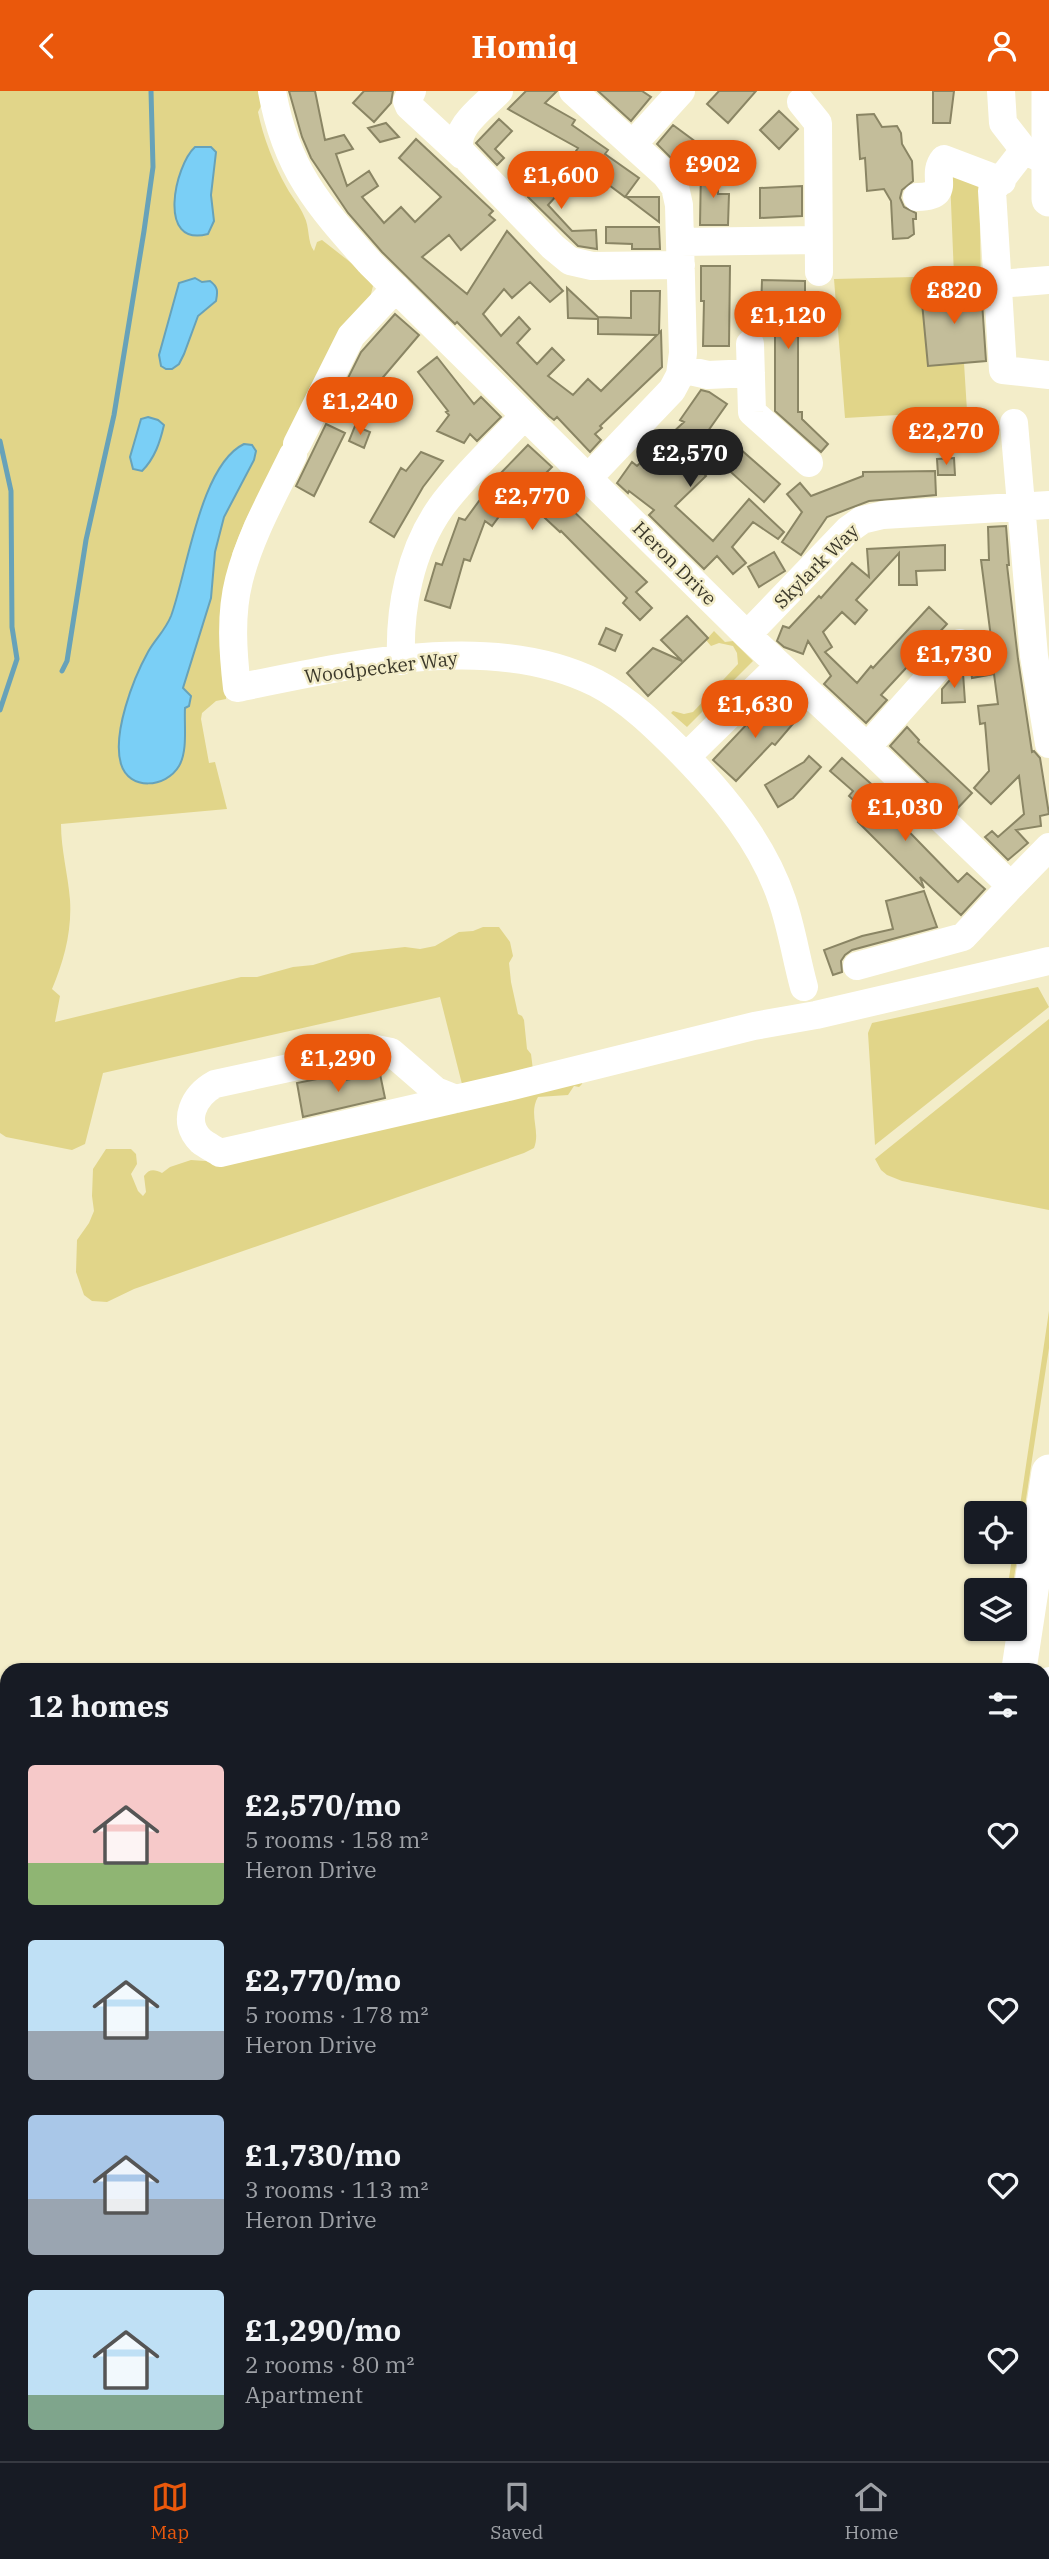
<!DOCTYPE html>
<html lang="en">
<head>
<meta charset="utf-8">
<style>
  :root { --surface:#171b24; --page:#242831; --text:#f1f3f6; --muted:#9ea1a6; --line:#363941; --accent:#ea580c }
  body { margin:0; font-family:"IBM Plex Serif",serif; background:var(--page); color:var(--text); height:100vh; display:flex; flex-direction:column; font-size:26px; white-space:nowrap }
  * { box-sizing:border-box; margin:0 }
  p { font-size:23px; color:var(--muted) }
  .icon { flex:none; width:38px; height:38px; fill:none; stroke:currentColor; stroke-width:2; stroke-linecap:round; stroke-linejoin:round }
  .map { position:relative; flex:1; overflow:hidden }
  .details { position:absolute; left:0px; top:1572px; width:1050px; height:800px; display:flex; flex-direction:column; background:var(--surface); border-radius:21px 21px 0 0; box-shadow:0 2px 5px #0004 }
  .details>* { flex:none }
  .tools { position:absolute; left:964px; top:1410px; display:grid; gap:14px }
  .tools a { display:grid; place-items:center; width:63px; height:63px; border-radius:7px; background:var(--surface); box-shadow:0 2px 5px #0004; font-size:35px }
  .price { position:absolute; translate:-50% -60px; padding:0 16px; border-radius:24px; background:var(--accent); color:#fff; font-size:23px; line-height:46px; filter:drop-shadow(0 2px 4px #0008) }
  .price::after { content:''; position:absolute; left:50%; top:42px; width:21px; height:16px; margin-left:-10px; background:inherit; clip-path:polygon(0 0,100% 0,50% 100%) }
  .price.active { background:#222; color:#fff }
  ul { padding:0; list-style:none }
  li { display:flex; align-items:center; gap:21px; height:175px; padding:0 28px }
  li span { display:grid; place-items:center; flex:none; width:196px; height:140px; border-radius:7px; color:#555 }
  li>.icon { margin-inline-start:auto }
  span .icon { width:84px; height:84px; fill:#fffc; stroke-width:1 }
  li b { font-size:30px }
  h2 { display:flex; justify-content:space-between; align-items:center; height:84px; padding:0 28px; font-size:30px }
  header { display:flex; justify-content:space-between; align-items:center; height:91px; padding:0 28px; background:var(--accent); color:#fff; font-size:32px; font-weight:700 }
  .dock { display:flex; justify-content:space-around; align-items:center; height:98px; border-top:2px solid var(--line); background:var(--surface); font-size:19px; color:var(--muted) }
  .dock a { display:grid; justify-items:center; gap:4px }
  .dock .active { color:var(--accent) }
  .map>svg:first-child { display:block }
  .green { fill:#e1d589 }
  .water { fill:#7acff6; stroke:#67a2b9; stroke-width:2 }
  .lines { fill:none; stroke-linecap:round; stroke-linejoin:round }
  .stream { stroke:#67a2b9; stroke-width:5 }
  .building { fill:#c3bd9a; stroke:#8a8564; stroke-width:2 }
  .minor { stroke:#fff; stroke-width:28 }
  .major { stroke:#fff; stroke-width:35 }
  .labels { text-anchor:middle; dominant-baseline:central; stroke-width:5; stroke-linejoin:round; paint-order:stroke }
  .street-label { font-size:19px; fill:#3b382a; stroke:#f3edc9 }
</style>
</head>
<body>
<header><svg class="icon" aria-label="back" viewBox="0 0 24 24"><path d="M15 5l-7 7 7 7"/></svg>Homiq<svg class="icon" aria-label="person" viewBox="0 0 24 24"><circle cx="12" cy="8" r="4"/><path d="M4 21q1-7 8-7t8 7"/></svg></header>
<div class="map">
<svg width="1049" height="2370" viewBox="0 0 1049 2370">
  <rect width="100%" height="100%" fill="#f3edc9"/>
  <path class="green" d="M0,0H259L262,13L258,21C263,46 274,74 287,97C292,106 300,115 304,125C310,136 307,151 314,160L317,151L322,149L359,178L373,195L370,207L245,430L232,463L235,470L226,608L216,610L202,622L201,628L209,672L215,671L227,718L61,733C61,759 68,783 70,809C72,840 64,870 52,898L60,905L55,931L241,886H257L293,876L313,874L352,862L405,856L420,858L435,855L459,841L473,840L483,836H499L510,851L513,865L509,872L511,891L518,923L522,925L524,929L527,958L531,963L533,979L463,997L440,906L103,982L85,1053L72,1059L6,1046L0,1042Z
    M949,63L979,89L981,194L921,202L928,275L964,272L967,320L845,327L834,188L954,185Z
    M714,540L725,551L733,550L753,570L687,636L671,622L673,620L684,623L693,621L738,573L737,562L733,555L719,552L711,555L706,549Z
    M1038,896L1049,916L875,1054L868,942L872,932Z
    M1049,928V1119L902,1090L887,1084L881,1079L875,1068Z
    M583,987L582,993L579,996L574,995L568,1004L538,1006C528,1023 541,1040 534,1057L524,1062L134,1198L107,1211L92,1210L84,1204L76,1181L77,1149L89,1132L94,1120L92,1105L93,1078L106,1058H131L136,1063L137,1073L131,1083L138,1100L143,1105L146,1101L144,1085C149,1078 154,1078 162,1082L170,1076L191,1069L205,1070Z
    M1049,1220V1257L1012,1500H1007L1013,1461H1015V1448Z
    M1049,1771V1862L1043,1861V1776Z
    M1043,1866H1049V1949H1043Z"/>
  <path class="water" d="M195,56H211L216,61L211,104L214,130L208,143C156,157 175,74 195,56Z
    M195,187L202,191L210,190C218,196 218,200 216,210L198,225L184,263L179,273L172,278H166L161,275L159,264L179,192Z
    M148,326L158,329L164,334C160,351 155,367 142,380L133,378L130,366L141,328Z
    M244,353L252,354L256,360L254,369L224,426L215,461L211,507L183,597L191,605L189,615L185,617C184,634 188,660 179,675C166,697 129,700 121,673C112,643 133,588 148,561C155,548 165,540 171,525C187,482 200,374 244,353Z"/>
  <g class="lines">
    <path class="stream" d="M0,350L11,400L12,536L17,568L0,619
      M62,580L67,570L86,449L114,324L144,140L153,76L151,0"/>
  </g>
  <path class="building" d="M289,0H315L325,49L344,44L353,58L336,63L347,95L369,80L378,95L362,106L384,132L401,116L415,131L441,106L399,67L416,48L493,120L489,124L495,129L461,159L449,144L422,166L467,203L507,140L563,200L550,211L530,191L512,207L504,198L483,223L501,245L519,226L530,238L517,252L537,273L552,257L564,269L548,285L573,304L588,288L601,300L657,244L598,243V228L568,227L567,197L598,226L631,227V200H660L659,242L661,240L662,276L600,335L602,337L595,343L601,349L590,361L557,326L554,329L549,325L457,231L455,233L382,161L348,122L311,67L302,46Z
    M364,0H393L391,12L374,31L353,12Z
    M526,0H557L545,12L575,29L572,34L608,59L605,63L639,87L625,106L605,91L608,87L574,63L578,57L508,18Z
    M598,0H642L651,6L631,30Z
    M719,0H756L728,32L707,13Z
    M933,0H954L950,32H933Z
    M779,20L798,38L779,58L760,39Z
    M874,23L882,36L897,35L901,42L902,53L912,70L913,90L902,99L900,107L904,116L916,122V128H913L914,143L908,147L893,148L891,110L884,98L867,100L865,67L860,68L857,24Z
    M499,28L512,40L495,58L504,67L497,74L476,52Z
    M386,32L399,46L380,51L368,37Z
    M673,34L700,54L682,78L657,53Z
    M701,77H718V103H729L728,134H700Z
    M556,80L568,92L548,114L572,140L596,139L597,158L578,155L528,106L531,100L534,103Z
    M802,95V125L760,127V97Z
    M626,106H659V131Z
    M606,136H659L660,158H632V153L606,152Z
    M701,175H730L729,255H703L704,210H701Z
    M762,189L805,190V220H798V321H802V328L828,353L821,361L775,320V219H761Z
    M981,196L986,270L928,275L921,201Z
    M395,223L419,244L368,304L346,291L361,261Z
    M437,266L474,313L481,306L501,326L477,350L470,343L464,352L437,340L449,324L446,321L448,320L418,281Z
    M701,299L709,301L727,313L689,367L706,385L675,415L713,450L749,408L784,441L778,448L753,431L732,456L746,472L733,483L717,465L704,478L649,424L654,419L629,400L628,402L617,392L632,371L637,375L684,331L680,329Z
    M326,333L345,342L314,405L296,395Z
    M355,335L370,341L364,357L349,350Z
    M528,354L552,376L540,388L647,491L636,501L652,517L640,529L623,512L627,507L561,440L560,441L517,401L492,435L485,430L470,470L464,468L450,517L425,509L436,472L442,474L459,427L465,429L496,387Z
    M739,357L780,393L764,411L723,374Z
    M421,361L443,370L423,396L394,446L370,431L401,377L406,380Z
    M954,367L955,384H938L937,368Z
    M935,380L936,404L869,410L827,426L801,464L782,451L802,421L787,403L800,392L811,405L863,385V381Z
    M1006,435L1009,474H1007L1018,568L1032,661L1034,660L1040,667L1049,723L1040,725L1041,735L1016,739L1028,752L1008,769L985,746L992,740L998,746L1024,723L1019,685L991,713L974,697L989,680L985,632L980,633L978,615L998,613L994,583L972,587L969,567L993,562L981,469H989L988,436Z
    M945,454V479L916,480L917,494H899V462L856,509L867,519L855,533L842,521L823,541L832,556L825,561L857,592L871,575L873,577L929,516L947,533L881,604L887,609L866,632L824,593L831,585L808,550L803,563L784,556L777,550L783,535L789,537L819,505L821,507L852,472L869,486L867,458Z
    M774,461L785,480L759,496L748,476Z
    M687,525L708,547L648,605L627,582L653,557L682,570L661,549Z
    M606,537L622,544L615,560L599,553Z
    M963,582L965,611L942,612V598L955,583Z
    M774,607L797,628L775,654L772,652L736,690L713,669L747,633L749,636Z
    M907,636L919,649L918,651L972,702L956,719L890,655Z
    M809,665L821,676L793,707L778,716L765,694L804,671Z
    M842,667L886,706L881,712L958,791L967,782L985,798L961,824L920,786L924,797L858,731L867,722L849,705L853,700L830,680Z
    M924,800L937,836L852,859L845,864L841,870L842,881L833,884L824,859L862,845L893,838L886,810Z
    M380,983L385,1007L303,1026L297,992L332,985L333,991Z"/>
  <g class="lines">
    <path class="minor" d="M272,0C286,79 319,115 370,172L747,544L867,656L1011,795L1049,756
      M412,0L407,10L409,15L462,64
      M499,0C484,16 453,36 460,60L553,156L570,170L592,175L681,174
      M573,0L665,83L675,96L679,114L683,262L680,284L672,299L588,387
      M1001,0L1003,32L1024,59L1038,66
      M801,11L818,32L819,181
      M633,53L681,0
      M1024,59L992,100L1003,279L1049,284
      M917,106C955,105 929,86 944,68L1002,90
      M680,151L818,149
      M998,193L1049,189
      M750,253L752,321L809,372
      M681,278L708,284L751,282
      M1014,332L1034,565L1049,653
      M297,353L351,245L396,197
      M293,364C273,405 250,445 239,489C230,524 233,562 237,597C347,575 490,539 596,592C629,609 656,636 682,662C723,704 763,752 782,809C792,838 796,867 804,896
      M747,544L848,439L862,429L883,424L1049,414
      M401,570C399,517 410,460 441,416C465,383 497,355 524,325
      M867,656L960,552
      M686,666L779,575
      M857,875L963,846L1011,795
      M456,1008L436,1000L391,961L376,958L215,993C195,1004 180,1030 201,1050C206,1054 214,1058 220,1062L508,996L754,935L816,924L1049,870
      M1043,1627L1049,1590
      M1043,1753L1049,1754
      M1029,2364L1030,2370"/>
    <path class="major" d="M1049,0V108
      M1019,1578L1049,1381
      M832,2370L834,2364"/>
  </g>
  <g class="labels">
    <g class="street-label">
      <text transform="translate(675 472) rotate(45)">Heron Drive</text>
      <text transform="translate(816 475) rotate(-45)">Skylark Way</text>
      <text transform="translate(381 576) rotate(-7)">Woodpecker Way</text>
    </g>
  </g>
</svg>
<div class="tools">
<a><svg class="icon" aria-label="locate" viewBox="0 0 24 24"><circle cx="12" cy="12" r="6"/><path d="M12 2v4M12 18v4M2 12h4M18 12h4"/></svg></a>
<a><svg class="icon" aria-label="layers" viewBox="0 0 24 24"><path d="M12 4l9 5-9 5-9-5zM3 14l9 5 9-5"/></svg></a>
</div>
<b class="price" style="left:713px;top:109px">£902</b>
<b class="price" style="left:561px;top:120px">£1,600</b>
<b class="price" style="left:954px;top:235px">£820</b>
<b class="price" style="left:788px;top:260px">£1,120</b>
<b class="price" style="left:360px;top:346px">£1,240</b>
<b class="price" style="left:946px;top:376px">£2,270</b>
<b class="price active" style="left:690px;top:398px">£2,570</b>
<b class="price" style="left:532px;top:441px">£2,770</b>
<b class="price" style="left:954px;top:599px">£1,730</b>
<b class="price" style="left:755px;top:649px">£1,630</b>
<b class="price" style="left:905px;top:752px">£1,030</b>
<b class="price" style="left:338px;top:1003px">£1,290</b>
<section class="details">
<h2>12 homes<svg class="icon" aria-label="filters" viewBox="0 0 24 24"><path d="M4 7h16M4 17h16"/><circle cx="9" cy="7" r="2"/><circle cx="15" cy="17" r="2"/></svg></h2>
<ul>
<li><span style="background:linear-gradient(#f6c9c9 70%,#8fb573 0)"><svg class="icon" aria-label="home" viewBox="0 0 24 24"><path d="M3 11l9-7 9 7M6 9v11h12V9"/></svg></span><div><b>£2,570/mo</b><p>5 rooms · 158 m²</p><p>Heron Drive</p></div><svg class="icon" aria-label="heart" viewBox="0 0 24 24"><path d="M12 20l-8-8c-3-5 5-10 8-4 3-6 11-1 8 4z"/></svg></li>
<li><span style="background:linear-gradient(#bfe0f5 65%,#9aa5b1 0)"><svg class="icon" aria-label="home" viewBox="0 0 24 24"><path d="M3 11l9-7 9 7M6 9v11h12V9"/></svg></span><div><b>£2,770/mo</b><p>5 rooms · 178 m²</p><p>Heron Drive</p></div><svg class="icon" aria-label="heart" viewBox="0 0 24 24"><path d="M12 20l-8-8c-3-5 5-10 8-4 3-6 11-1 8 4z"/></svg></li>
<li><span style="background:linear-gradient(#a9c7e8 60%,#9aa5b1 0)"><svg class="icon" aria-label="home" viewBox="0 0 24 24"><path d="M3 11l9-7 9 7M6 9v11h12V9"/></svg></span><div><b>£1,730/mo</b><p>3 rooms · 113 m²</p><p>Heron Drive</p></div><svg class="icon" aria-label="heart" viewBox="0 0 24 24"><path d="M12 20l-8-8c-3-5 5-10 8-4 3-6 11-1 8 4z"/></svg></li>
<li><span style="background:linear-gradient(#bfe0f5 75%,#7fa58c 0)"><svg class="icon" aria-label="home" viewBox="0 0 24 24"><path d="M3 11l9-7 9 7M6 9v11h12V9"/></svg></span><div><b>£1,290/mo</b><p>2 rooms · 80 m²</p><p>Apartment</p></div><svg class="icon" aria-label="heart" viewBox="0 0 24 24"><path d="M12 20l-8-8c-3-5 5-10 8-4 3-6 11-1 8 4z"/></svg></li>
</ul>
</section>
</div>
<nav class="dock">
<a class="active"><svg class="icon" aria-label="map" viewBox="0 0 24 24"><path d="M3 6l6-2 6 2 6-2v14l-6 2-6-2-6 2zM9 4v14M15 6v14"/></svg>Map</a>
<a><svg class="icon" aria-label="saved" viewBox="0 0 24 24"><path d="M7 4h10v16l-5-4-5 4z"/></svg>Saved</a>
<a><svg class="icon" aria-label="home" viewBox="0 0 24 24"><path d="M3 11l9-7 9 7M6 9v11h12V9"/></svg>Home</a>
</nav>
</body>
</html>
